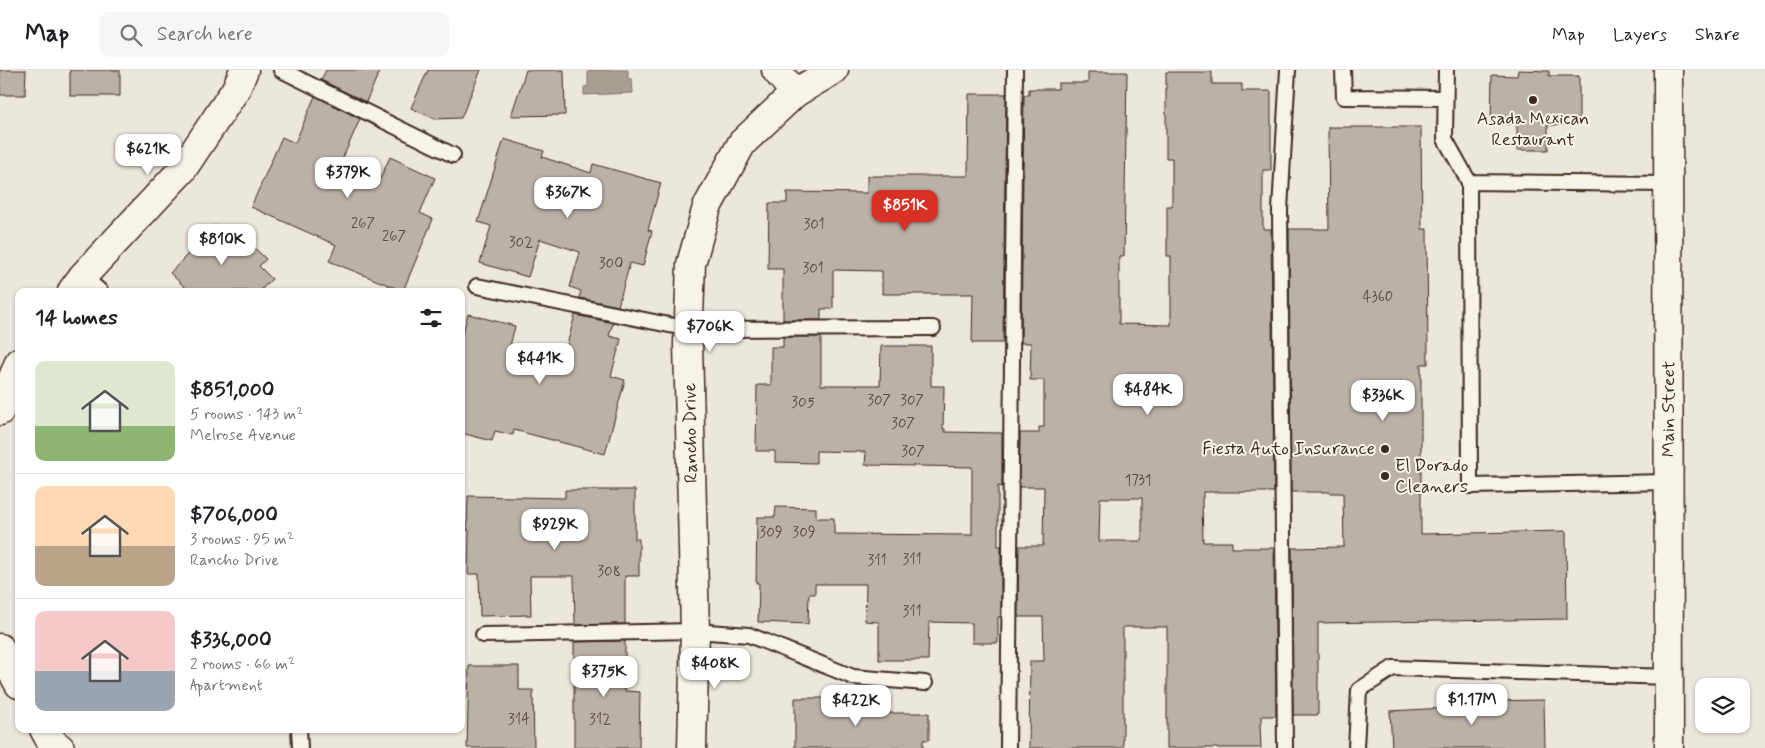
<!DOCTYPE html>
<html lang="en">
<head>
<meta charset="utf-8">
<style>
  :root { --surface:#fff; --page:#f6f6f6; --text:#202124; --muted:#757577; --line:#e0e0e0; --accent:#d93025 }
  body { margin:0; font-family:Mynerve,sans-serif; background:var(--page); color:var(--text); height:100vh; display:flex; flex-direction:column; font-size:19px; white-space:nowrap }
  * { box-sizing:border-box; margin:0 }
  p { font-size:16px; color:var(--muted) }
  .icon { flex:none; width:28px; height:28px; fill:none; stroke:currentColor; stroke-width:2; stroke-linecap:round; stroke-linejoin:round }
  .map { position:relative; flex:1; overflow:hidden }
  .drawer { position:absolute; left:15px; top:218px; width:450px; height:445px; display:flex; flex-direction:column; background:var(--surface); border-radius:10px; box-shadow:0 1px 4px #0004 }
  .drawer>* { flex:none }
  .buttons { position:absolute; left:1695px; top:608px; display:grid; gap:10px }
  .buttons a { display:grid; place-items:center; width:55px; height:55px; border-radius:10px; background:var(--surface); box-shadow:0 1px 4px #0004; font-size:25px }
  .price { position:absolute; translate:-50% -42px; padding:0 11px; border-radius:10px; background:#fff; color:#222; font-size:16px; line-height:32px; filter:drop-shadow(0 1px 2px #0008) }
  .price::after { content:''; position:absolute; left:50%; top:30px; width:15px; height:11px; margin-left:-8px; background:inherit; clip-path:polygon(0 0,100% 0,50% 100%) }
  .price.current { background:var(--accent); color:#fff }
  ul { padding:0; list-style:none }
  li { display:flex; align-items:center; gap:15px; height:125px; padding:0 20px }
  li+li { border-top:1px solid var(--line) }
  li span { display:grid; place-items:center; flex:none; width:140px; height:100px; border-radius:10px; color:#555 }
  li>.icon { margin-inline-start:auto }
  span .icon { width:60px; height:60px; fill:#fffc; stroke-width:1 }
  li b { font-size:21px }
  h2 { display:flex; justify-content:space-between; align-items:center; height:60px; padding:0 20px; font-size:21px }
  header { display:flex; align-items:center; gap:30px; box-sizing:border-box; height:70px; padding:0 25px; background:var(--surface); border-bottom:1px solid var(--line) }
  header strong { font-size:24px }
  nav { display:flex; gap:28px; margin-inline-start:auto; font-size:18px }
  .search { width:350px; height:45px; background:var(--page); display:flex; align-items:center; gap:12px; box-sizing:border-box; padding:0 18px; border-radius:10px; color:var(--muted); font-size:19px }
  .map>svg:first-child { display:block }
  .water { fill:#a89f93; stroke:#7c7064 }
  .building { fill:#bab2a7; stroke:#3b2a1e; fill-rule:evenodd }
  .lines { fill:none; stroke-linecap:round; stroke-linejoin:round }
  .lane-casing { stroke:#3b2a1e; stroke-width:18 }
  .street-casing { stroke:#3b2a1e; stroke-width:31 }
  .secondary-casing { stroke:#3b2a1e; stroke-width:31 }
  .lane { stroke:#f7f3e8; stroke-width:14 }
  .street { stroke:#f7f3e8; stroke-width:28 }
  .secondary { stroke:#f7f3e8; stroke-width:28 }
  .poi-dot { fill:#3b2a1e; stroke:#f7f3e8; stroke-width:2 }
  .labels { text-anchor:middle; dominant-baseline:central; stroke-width:4; stroke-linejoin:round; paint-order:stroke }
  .number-label { font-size:15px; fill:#5b4c40 }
  .poi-label { font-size:18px; fill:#3b2a1e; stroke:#f7f3e8 }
  .street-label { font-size:18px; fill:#3b2a1e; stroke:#f7f3e8 }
</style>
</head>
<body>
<header>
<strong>Map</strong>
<div class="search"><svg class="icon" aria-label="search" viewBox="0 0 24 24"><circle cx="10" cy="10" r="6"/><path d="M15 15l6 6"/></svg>Search here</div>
<nav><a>Map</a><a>Layers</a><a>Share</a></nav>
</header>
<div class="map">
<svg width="1765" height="678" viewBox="0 0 1765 678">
  <rect width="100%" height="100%" fill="#ece7dc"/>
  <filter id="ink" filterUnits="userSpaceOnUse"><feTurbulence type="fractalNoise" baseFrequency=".02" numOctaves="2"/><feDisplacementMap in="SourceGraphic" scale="10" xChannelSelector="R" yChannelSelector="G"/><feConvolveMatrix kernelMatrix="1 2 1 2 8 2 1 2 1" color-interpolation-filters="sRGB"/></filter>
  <g filter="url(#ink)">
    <path class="water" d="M588,0H628V9H632L633,23L584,25V17L588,16Z"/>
    <path class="building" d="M0,0H26L25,25H0Z
      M70,0H120V26H70Z
      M326,0H380L366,32L321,10Z
      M428,0H481L461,48L435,49L411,38Z
      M526,0H564L565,45L511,46Z
      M1518,0L1549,1V6H1579V55H1548V80H1517V54H1491L1492,5L1517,6Z
      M1088,2H1127L1124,186H1119V254L1171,255V186H1167V136H1172V88H1166V2H1212V14H1242V21H1271V100H1263V159H1271L1274,422H1203V428H1202L1203,472H1232V478H1274L1276,646H1262V653H1260L1261,678H1167V557H1123V678H1029L1030,591H1044L1043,547H1018L1019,476H1043L1044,417H1019L1020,363H1039V357H1044V310H1030L1031,273H1021L1024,25H1029V19H1058V13H1088ZM1100,428H1142V471H1099Z
      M969,24H1006L1003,273H972L973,224H882V201L833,200V239H821V250H783V199H768L769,133H787V122L867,123V106H968Z
      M315,26L360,49L341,92L380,109L390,87L435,108L420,143L433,149L403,221L329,191L336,175L251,137L282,67L295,73Z
      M1328,57H1421L1422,159H1427L1428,294H1421V464L1566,461L1567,549L1318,553V645H1293L1292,478L1344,477L1343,423H1330V422H1291L1289,159H1329Z
      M504,69L544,81L542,87L591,103L593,94L661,113L648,160L652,161L643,196L630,193L618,236L579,228L581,221L570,217L580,182L540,169L528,207L480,193L491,156L478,152Z
      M215,155L234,174L239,163L266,189L259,196L272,209L260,221H189L170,203Z
      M468,244L515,256L509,280L562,293L575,245L613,253L609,266L621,269L611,306L625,310L605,384L514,360L513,365L495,361L492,371L461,363V269Z
      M783,267H821V315H880L881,276H931V316H944L943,359H945V362L1002,363V417L998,416V476H1001V547H998V573H972V553L929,552L928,590H879V552L865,551L866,514H815V524H809L808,554L758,552L759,513H756L757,447H775L776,437L816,438V448H834V464L972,465V397L865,395L866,382L816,381V393L775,392V381H756L757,315H771V277H783Z
      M565,420H635V469H639V506H625V554L575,555L574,506H530L531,545L480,546L479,504H468L469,460H467L468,426L565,428Z
      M625,571V621L640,622L639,678H574V572Z
      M469,596H519V620H533L534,678H467Z
      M795,628H845L846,643H929V670H923V678H795Z
      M1544,630L1545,678H1392L1390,641L1483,636V631Z"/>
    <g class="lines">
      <defs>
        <path id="lane" d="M281,0L453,85
          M1343,0L1344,27L1445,28
          M1446,0L1445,69L1469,112L1470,416L1669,412
          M1469,112L1668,114
          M83,206L100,221
          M477,216L689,259L933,258
          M483,565L695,561L749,565L853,607L925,613
          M299,659L300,678
          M1008,678L1015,0
          M1285,678L1280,140L1288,0
          M1356,678L1359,620L1393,598L1669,607"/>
        <path id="street" d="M776,0L795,23
          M72,221L83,206L182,100L236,19L244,0
          M0,341L19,292
          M0,578L2,584L19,614
          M44,659L50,670L60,678
          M692,678L695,561L688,273L691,194L707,137L742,73L795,23L834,0"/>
        <path id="secondary" d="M1668,0L1669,678"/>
      </defs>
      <use href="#lane" class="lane-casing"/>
      <use href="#street" class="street-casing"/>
      <use href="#secondary" class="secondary-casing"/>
      <use href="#lane" class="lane"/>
      <use href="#street" class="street"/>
      <use href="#secondary" class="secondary"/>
    </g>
  </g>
  <g class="poi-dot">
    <circle cx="1533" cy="30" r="5"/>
    <circle cx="1385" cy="379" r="5"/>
    <circle cx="1385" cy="406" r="5"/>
  </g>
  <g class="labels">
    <g class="number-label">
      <text x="363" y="154">267</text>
      <text x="814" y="155">301</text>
      <text x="394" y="167">267</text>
      <text x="521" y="173">302</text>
      <text x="611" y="194">300</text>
      <text x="813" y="199">301</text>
      <text x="1378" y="227">4360</text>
      <text x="879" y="331">307</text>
      <text x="912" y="331">307</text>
      <text x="803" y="333">305</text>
      <text x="903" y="354">307</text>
      <text x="913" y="382">307</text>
      <text x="1138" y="411">1731</text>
      <text x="771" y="463">309</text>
      <text x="804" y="463">309</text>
      <text x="912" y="490">311</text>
      <text x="877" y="491">311</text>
      <text x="609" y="502">308</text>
      <text x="912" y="542">311</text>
      <text x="519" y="650">314</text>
      <text x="600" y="650">312</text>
    </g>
    <g class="poi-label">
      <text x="1533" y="49">Asada Mexican<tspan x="1533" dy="21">Restaurant</tspan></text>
      <text x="1375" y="379" text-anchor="end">Fiesta Auto Insurance</text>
      <text x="1395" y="396" text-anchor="start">El Dorado<tspan x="1395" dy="21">Cleaners</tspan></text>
    </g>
    <g class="street-label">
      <text transform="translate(1669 339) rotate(-90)">Main Street</text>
      <text transform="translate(691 363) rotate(-91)">Rancho Drive</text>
    </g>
  </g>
</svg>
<div class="buttons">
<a><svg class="icon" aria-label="layers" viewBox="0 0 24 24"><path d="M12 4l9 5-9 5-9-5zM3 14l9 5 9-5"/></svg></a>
</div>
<b class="price" style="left:148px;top:106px">$621K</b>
<b class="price" style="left:348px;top:129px">$379K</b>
<b class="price" style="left:568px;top:149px">$367K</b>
<b class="price current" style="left:905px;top:162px">$851K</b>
<b class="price" style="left:222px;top:196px">$810K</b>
<b class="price" style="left:710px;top:283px">$706K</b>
<b class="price" style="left:540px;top:315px">$441K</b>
<b class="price" style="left:1148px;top:346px">$484K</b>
<b class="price" style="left:1383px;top:352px">$336K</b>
<b class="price" style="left:555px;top:481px">$929K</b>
<b class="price" style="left:715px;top:620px">$408K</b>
<b class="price" style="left:604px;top:628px">$375K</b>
<b class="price" style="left:1472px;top:656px">$1.17M</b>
<b class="price" style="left:856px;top:657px">$422K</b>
<section class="drawer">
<h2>14 homes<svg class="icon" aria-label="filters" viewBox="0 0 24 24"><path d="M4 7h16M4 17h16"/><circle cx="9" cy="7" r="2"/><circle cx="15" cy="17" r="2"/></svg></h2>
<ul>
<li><span style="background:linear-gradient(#dfe7d0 65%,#8fb573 0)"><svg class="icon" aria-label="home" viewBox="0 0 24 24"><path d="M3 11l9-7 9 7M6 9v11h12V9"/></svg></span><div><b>$851,000</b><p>5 rooms · 143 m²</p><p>Melrose Avenue</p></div></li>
<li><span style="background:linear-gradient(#ffd9b3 60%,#b9a48a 0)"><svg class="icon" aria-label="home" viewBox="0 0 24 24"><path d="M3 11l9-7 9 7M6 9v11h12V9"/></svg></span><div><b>$706,000</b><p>3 rooms · 95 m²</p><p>Rancho Drive</p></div></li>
<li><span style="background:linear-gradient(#f6c9c9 60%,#9aa5b1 0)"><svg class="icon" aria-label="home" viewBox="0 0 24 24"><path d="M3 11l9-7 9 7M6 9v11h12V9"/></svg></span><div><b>$336,000</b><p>2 rooms · 66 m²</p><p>Apartment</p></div></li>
</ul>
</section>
</div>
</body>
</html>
